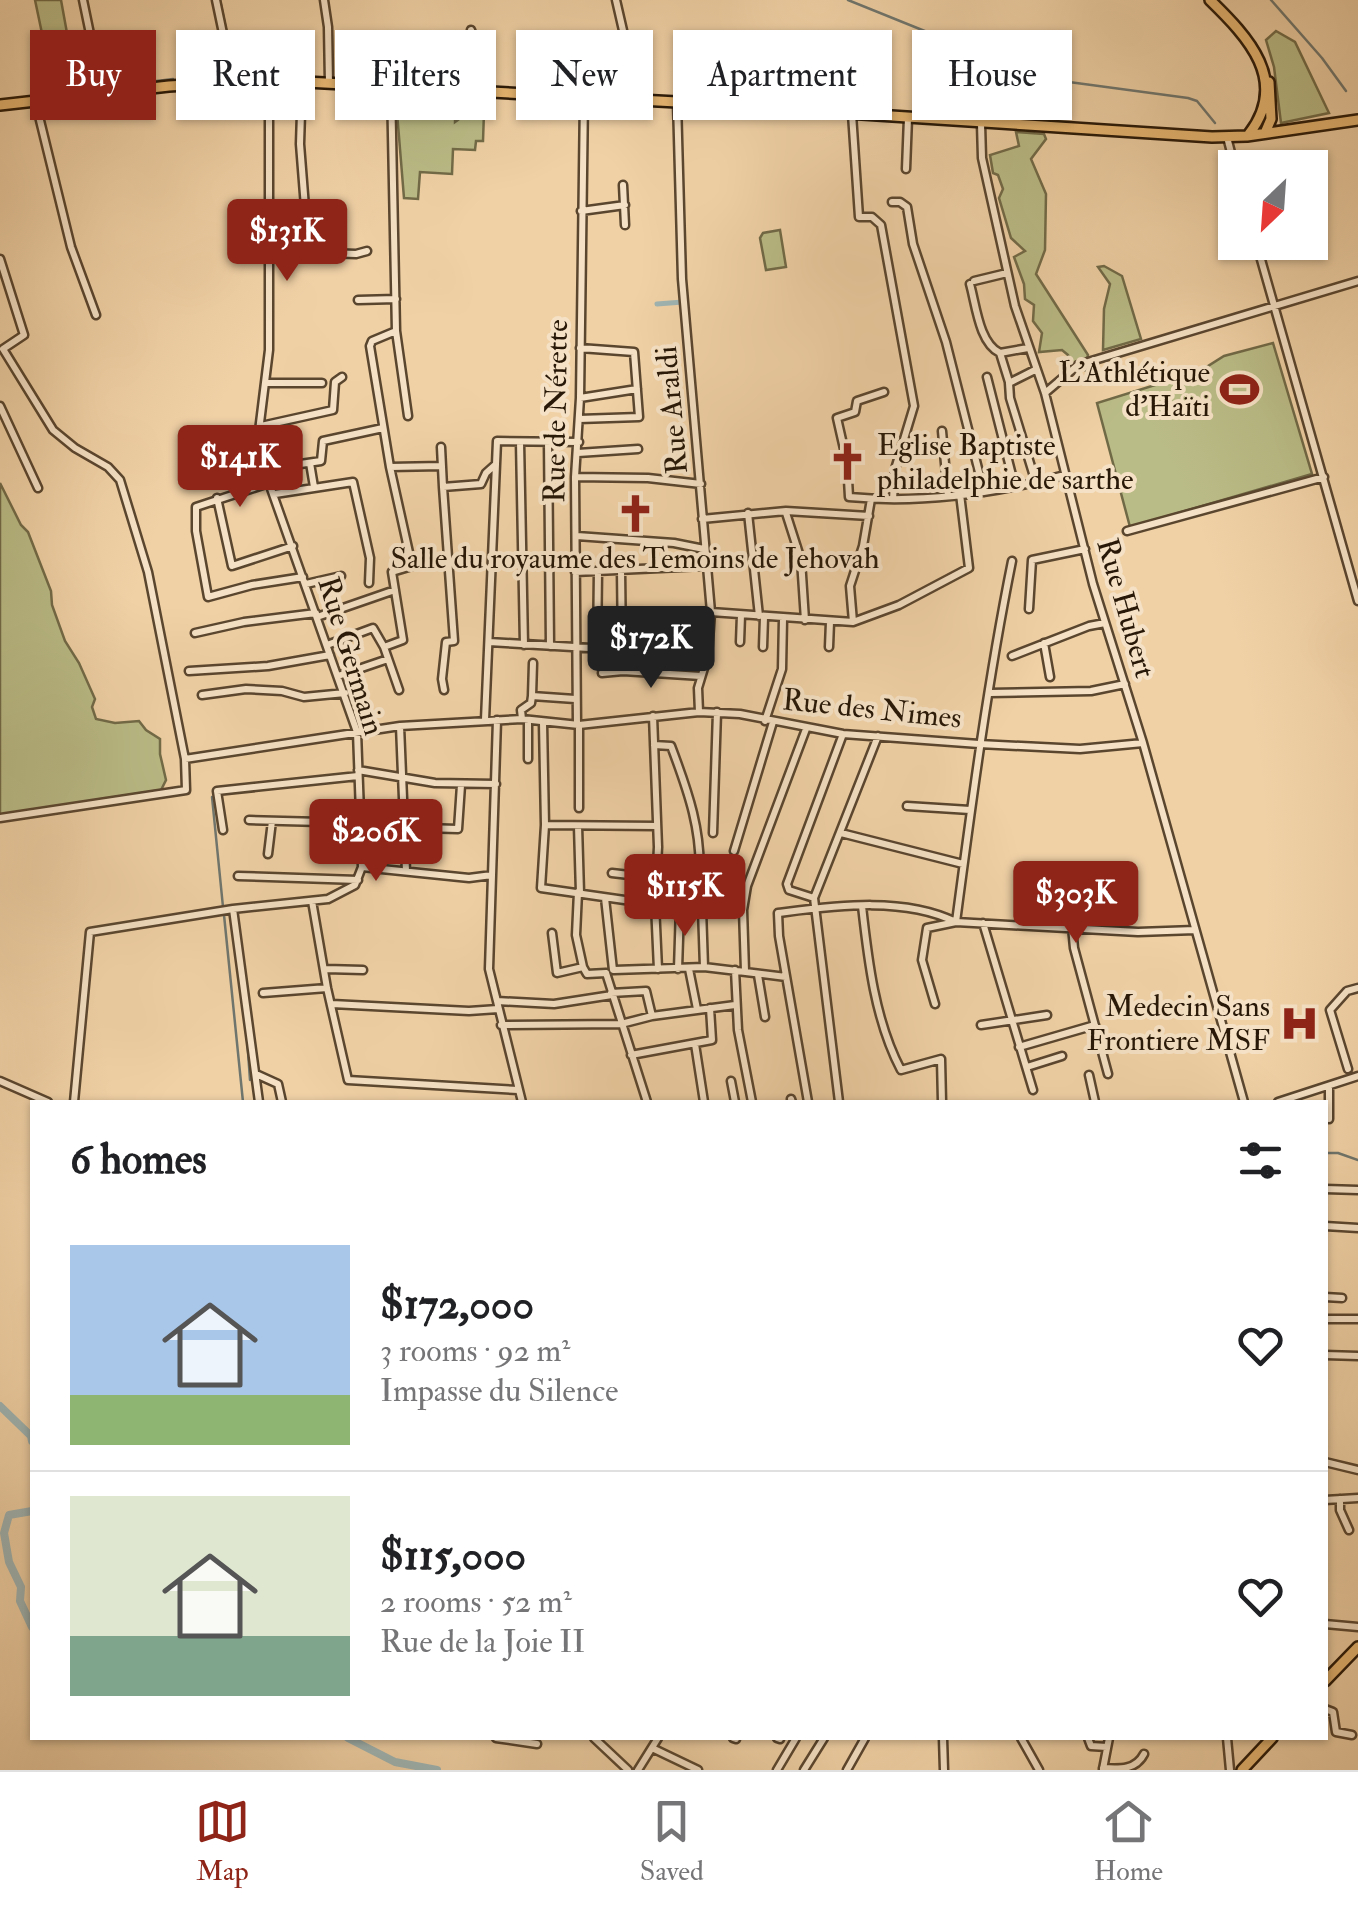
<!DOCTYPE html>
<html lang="en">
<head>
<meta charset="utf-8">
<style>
  :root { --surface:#fff; --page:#f2f2f2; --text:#202124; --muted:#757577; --line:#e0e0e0; --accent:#8f2418 }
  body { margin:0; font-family:"IM FELL Double Pica",serif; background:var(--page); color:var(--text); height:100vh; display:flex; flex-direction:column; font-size:38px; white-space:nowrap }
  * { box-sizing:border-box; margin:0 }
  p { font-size:32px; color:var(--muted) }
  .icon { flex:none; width:55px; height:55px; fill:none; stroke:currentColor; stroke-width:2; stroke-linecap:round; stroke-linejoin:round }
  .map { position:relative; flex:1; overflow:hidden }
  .drawer { position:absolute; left:30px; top:1100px; width:1298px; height:640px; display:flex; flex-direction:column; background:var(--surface); border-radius:0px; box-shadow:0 2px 8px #0004 }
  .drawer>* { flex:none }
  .guide { position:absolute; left:30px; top:30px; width:1300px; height:90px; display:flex; gap:20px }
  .needle { width:65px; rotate:205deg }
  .buttons { position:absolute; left:1218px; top:150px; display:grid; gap:20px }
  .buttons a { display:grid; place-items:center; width:110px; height:110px; border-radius:0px; background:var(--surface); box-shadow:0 2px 8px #0004; font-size:50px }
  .price { position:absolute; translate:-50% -85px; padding:0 22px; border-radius:10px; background:var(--accent); color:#fff; font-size:32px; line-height:65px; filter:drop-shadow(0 2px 5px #0008) }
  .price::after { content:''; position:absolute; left:50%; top:60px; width:30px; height:22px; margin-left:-15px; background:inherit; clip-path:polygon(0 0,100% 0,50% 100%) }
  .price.selected { background:#222; color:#fff }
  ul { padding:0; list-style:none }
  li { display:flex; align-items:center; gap:30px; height:250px; padding:0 40px }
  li+li { border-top:2px solid var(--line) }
  li span { display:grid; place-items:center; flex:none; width:280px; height:200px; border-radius:0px; color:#555 }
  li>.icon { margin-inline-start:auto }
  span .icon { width:120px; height:120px; fill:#fffc; stroke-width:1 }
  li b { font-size:42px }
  h2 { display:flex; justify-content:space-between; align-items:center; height:120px; padding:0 40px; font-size:42px }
  .chip { padding:0 35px; border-radius:0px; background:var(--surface); box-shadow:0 2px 8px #0004; font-size:35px; line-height:90px }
  .chip.selected { background:var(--accent); color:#fff }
  .menu { display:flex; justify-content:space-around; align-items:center; height:140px; border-top:2px solid var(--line); background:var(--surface); font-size:28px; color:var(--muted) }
  .menu a { display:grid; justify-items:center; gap:5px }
  .menu .selected { color:var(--accent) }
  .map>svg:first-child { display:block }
  .green { fill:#babc87; stroke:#716a47; stroke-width:2.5 }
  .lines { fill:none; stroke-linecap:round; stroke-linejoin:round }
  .stream { stroke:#6f766e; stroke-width:2.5 }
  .canal { stroke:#9fb4b2; stroke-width:5 }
  .river { stroke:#9fb4b2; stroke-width:8 }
  .minor-casing { stroke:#5a462f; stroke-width:11 }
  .major-casing { stroke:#281807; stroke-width:14 }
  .minor { stroke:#f5e1c5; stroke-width:6 }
  .major { stroke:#e8b873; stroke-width:9 }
  .labels { text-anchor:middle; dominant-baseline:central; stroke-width:8; stroke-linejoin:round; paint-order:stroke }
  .poi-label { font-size:30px; fill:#281807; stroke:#f5e1c5; text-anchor:end }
  .street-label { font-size:30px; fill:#281807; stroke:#f5e1c5 }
</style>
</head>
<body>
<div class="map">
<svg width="1358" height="1770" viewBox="0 0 1358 1770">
  <rect width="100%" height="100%" fill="#f0d1a6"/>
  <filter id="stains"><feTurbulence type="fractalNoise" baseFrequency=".002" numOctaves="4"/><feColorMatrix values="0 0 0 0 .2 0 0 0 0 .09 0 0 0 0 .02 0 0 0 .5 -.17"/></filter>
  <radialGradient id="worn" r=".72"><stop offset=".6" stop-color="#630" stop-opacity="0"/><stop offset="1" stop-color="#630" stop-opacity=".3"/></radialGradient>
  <path class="green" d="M35,0H61L75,77L52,81Z
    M1276,31L1295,42L1329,113L1281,123L1274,67L1266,40Z
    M396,94L455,97V122L470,111L484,112L483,141H476L475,150L453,149L452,174L420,172L418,199L404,198L397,112L400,109L396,105Z
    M1016,132L1044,134L1046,139L1031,159L1046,194L1045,250L1036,274L1088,355L1086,362L1090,367L1086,371L1069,361L1068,355L1062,350L1039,352L1042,333L1033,321L1034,305L1025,299L1024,284L1014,257L1025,251L1011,238L999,198L1003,189L998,175L993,173L990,155L1019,146Z
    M780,230L786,267L766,270L760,238L763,233Z
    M1104,266L1122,276L1141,339L1103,350L1104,309L1110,284L1098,267Z
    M1273,343L1312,474L1130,527L1097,403L1200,371L1224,356Z
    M0,483L21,525L28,532L51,591L52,605L65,641L79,663L95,699L92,707L96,719L115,723L139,721L146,730L160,739V754L166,780L161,790L0,815Z"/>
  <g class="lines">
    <path class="stream" d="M220,0L227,34
      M848,0L947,40L1069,82L1188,98L1197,101L1215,123
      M1271,0L1322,58L1346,91
      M230,46L237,73
      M182,79L230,73
      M107,87L173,79
      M676,187L677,204
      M212,797L223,907
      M224,915L243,1102
      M247,1038L250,1080
      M1325,1153H1338L1358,1160"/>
    <path class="canal" d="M657,304L683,302"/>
    <path class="river" d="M0,1406L31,1436L32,1441
      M32,1511L9,1515L4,1533L9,1562L21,1587L20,1601L32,1627
      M348,1738L395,1762L437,1770"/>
    <defs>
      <path id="minor" d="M83,0L102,92
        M216,0L233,81
        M324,0L328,27L329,83
        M616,0L639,100
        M471,30L480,55L483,91
        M302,82L300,144L306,220
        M391,86L396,331L408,416
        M35,100L71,247L96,315
        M677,102L682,279L711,612L708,655L698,688L699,712
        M852,114L859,217H872L881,225L914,406L895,469L893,499
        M981,124L982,158L1015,306L1045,393L1093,584L1143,743L1244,1102
        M1227,137L1235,168
        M906,169L908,118
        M623,185L625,225
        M892,202H900L907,207L913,244L946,342L984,492
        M581,211L625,205
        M1256,242L1358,601
        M268,251L356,254L367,251
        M0,259L24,335L3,349L53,430L75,448L108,467L120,480L148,572L185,759L186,790L0,818
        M974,281L1007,273
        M970,284C976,305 979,343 1000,353L1009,382
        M358,300L396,299
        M396,331L372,341L370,346L390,467L412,566L392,572L403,640L384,647L399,690
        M1000,353L1028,348
        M1035,370L1009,383L1010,398L1036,483
        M987,377L1015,487
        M266,383H322
        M884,392L857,401L855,412L837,418L847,462L849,497C921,504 996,493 1065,475
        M1045,393L1078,365L1358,281
        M580,398L637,389
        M0,406L38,488
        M579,419L639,417L634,352L580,348
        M261,426L333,410L335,382L342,377
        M942,431L948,496
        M548,441L550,646
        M520,442L524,645
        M441,447L443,487
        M578,453L638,449
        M310,463L314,487
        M390,467L442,466
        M215,469L261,454
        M266,469L321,461L323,441L383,428
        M575,477L648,478L701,484
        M269,483L196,507V531L208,597L252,585L303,577
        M275,494L353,482L370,558L369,583
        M217,498L232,566L293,546
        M748,513L759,616
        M786,513L801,560L805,620
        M702,519L786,511L869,516
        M1127,531L1324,477
        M577,536L674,543L704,549
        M621,570L622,649
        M575,572L703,566L706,562
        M306,584L341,576
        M1029,609L1032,560L1085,549
        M711,612L853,622L899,605L969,568L960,494
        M317,617L395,590
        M853,622L850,586L863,546L871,499
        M195,633L244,622L316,613
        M489,642L708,655
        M740,642L741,615
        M1044,643L1050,677
        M327,645L373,628L384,647
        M763,647L764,617
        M829,647L830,622
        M597,649L598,571
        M1012,656L1089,626L1105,623
        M189,671L268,666L330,655
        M602,673L623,671L701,676
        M338,676L388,659
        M444,690L442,679L446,642L454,641L443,487L481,484L486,473L495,465
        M990,693L1091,691L1125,684
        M202,695L246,689L282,691L304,697L345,693
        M532,696L533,663
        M653,716L658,847L655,904L658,969
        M522,719L521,710L531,703L532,696L575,699
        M485,720L497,441L579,442
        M497,720L489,969L522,1102
        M765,721L782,669L783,619
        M543,723L545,825L541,888L680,908L743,910
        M577,725L575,477L580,398L584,97
        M579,725V808
        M400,726L406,871
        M654,745L671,746C688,791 703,833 699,881L657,885
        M185,759L400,726L522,719L579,725L699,712L740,714L843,734L979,744L1080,749L1143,743
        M528,759V720
        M358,770L435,783L496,784
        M907,806L970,810
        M249,820L360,823
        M545,825L657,826
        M578,826L580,893
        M423,828L458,829L461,785
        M223,830L217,791L358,776
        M713,833L717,712
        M841,833L963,864
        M734,851L773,722
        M268,854L272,821
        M362,867L469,878L492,875
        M612,873L655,878
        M238,876L358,880
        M699,881L700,893
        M578,892L576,935L583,967
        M605,898L613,970
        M814,898L789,890L787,884L843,734
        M312,901L327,988L348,1080L518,1090
        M862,906C868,960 875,1021 901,1070L941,1059L942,1102
        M233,909L259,1102
        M702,909L704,967
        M956,922C972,801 988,680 1012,561
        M983,923L1033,1090
        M1072,927L1074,948L1108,1074
        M552,933L557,973L583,967L587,974L606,973
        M326,969L363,970
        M678,969L680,908
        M689,969L697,1009
        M614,970L704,967L786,977
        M735,970L738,1030L752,1102
        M745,971L743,910L747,886L806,729
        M606,973L647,1102
        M758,975L765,1017
        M263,993L327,988
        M611,993L646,991L652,1016
        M497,1001L554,1004L612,995
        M332,1004L469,1011L498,1009
        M935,1004L922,960L927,928L956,922L1138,932L1195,930
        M501,1025L621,1024L652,1016L735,1005
        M981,1025L1047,1015
        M695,1044L704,1102
        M1019,1047L1095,1025
        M631,1055L712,1040L710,1008
        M1027,1067L1062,1056
        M1348,1069L1330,1010L1347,991L1358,988
        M256,1074L278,1084L282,1102
        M1089,1075L1095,1102
        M0,1081L48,1102
        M731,1081L735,1102
        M791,1099L792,1102
        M74,1102L90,932L233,909L328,899L355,885L362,867L357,732L269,483L258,439L269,350V80
        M808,1102L779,936L778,913C834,906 903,896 956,922
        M839,1102L814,898L878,736
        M1278,1102L1358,1076
        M1329,1119V1086
        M1325,1189L1358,1190
        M1325,1226L1358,1228
        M1325,1297L1342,1298
        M1325,1319H1358
        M1325,1355L1358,1356
        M1325,1462L1358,1470
        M1340,1499V1510L1349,1530
        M1325,1500L1358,1498
        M1325,1624L1358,1627
        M1325,1709L1333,1712L1336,1732L1352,1735
        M496,1738L537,1744
        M594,1738L628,1770
        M733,1738L736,1739
        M777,1738L780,1739
        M943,1738L944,1770
        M1021,1738L1039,1770
        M1088,1738L1091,1746L1107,1747
        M1227,1738L1230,1770
        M652,1748L698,1770
        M1103,1768C1120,1769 1136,1770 1144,1754
        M1103,1769L1109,1738
        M638,1770L658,1738
        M777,1770L796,1738
        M804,1770L824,1738
        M847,1770L865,1738"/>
      <path id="major" d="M1210,0C1248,37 1290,81 1249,134
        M0,105L169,86L269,80L677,102L1212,137L1247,136L1358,120
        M1265,133L1271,119L1269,82
        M1325,1681L1358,1647
        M1242,1770L1272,1738"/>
    </defs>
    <use href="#minor" class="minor-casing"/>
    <use href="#major" class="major-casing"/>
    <use href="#minor" class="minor"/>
    <use href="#major" class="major"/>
  </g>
  <defs>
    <symbol id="stadium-bare" viewBox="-9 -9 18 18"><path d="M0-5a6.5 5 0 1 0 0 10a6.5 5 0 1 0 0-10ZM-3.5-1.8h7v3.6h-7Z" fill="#8f2418" stroke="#f5e1c5" stroke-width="2.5" paint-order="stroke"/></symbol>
    <symbol id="church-bare" viewBox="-9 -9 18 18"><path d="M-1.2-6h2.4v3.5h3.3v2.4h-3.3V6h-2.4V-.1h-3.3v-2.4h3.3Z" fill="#8f2418" stroke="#f5e1c5" stroke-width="2.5" paint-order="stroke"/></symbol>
    <symbol id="hospital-bare" viewBox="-9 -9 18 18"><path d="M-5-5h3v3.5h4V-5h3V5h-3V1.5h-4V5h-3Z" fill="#8f2418" stroke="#f5e1c5" stroke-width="2.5" paint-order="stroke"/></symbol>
  </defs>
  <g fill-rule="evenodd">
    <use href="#stadium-bare" x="1212" y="362" width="55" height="55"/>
    <use href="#church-bare" x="820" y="434" width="55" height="55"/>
    <use href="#church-bare" x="608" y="486" width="55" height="55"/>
    <use href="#hospital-bare" x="1272" y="996" width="55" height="55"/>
  </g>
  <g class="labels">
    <g class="poi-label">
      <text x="1210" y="372">L'Athlétique<tspan x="1210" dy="34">d'Haïti</tspan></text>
      <text x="877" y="445" text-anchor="start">Eglise Baptiste<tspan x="877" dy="34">philadelphie de sarthe</tspan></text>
      <text x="635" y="558" text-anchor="middle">Salle du royaume des Temoins de Jehovah</text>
      <text x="1270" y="1006">Medecin Sans<tspan x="1270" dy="34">Frontiere MSF</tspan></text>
    </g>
    <g class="street-label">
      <text transform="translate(672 410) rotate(-95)">Rue Araldi</text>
      <text transform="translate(556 411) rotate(-89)">Rue de Nérette</text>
      <text transform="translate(1126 608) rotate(74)">Rue Hubert</text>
      <text transform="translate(351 656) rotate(73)">Rue Germain</text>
      <text transform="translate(872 709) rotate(6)">Rue des Nimes</text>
    </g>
  </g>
  <rect width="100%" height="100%" filter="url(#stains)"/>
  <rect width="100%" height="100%" fill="url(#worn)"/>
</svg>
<div class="buttons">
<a><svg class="needle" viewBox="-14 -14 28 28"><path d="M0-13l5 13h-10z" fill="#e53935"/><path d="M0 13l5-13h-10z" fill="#757577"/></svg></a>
</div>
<b class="price" style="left:287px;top:284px">$131K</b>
<b class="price" style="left:240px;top:510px">$141K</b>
<b class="price selected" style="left:651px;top:691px">$172K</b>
<b class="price" style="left:376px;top:884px">$206K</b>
<b class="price" style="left:685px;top:939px">$115K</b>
<b class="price" style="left:1076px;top:946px">$303K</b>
<div class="guide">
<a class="chip selected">Buy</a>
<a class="chip">Rent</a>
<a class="chip">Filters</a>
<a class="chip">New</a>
<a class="chip">Apartment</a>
<a class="chip">House</a>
</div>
<section class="drawer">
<h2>6 homes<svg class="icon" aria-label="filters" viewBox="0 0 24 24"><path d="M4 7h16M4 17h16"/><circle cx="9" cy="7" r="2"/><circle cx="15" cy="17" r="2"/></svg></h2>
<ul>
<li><span style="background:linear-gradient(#a9c7e8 75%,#8fb573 0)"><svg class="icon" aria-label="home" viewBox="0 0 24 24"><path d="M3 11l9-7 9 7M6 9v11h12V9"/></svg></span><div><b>$172,000</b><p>3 rooms · 92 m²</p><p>Impasse du Silence</p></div><svg class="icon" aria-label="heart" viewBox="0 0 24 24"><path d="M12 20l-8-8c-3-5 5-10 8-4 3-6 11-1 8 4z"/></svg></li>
<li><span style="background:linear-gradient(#dfe7d0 70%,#7fa58c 0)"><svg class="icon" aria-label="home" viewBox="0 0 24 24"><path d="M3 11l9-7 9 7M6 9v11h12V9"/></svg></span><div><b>$115,000</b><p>2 rooms · 52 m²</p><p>Rue de la Joie II</p></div><svg class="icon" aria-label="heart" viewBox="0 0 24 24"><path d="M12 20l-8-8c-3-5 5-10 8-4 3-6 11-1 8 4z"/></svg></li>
</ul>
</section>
</div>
<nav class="menu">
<a class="selected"><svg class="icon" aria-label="map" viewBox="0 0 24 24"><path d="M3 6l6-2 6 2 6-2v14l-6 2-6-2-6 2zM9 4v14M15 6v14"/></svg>Map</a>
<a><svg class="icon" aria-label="saved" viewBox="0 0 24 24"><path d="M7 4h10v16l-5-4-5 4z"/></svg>Saved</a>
<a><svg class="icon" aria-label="home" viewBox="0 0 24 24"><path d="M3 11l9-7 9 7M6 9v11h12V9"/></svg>Home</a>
</nav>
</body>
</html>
